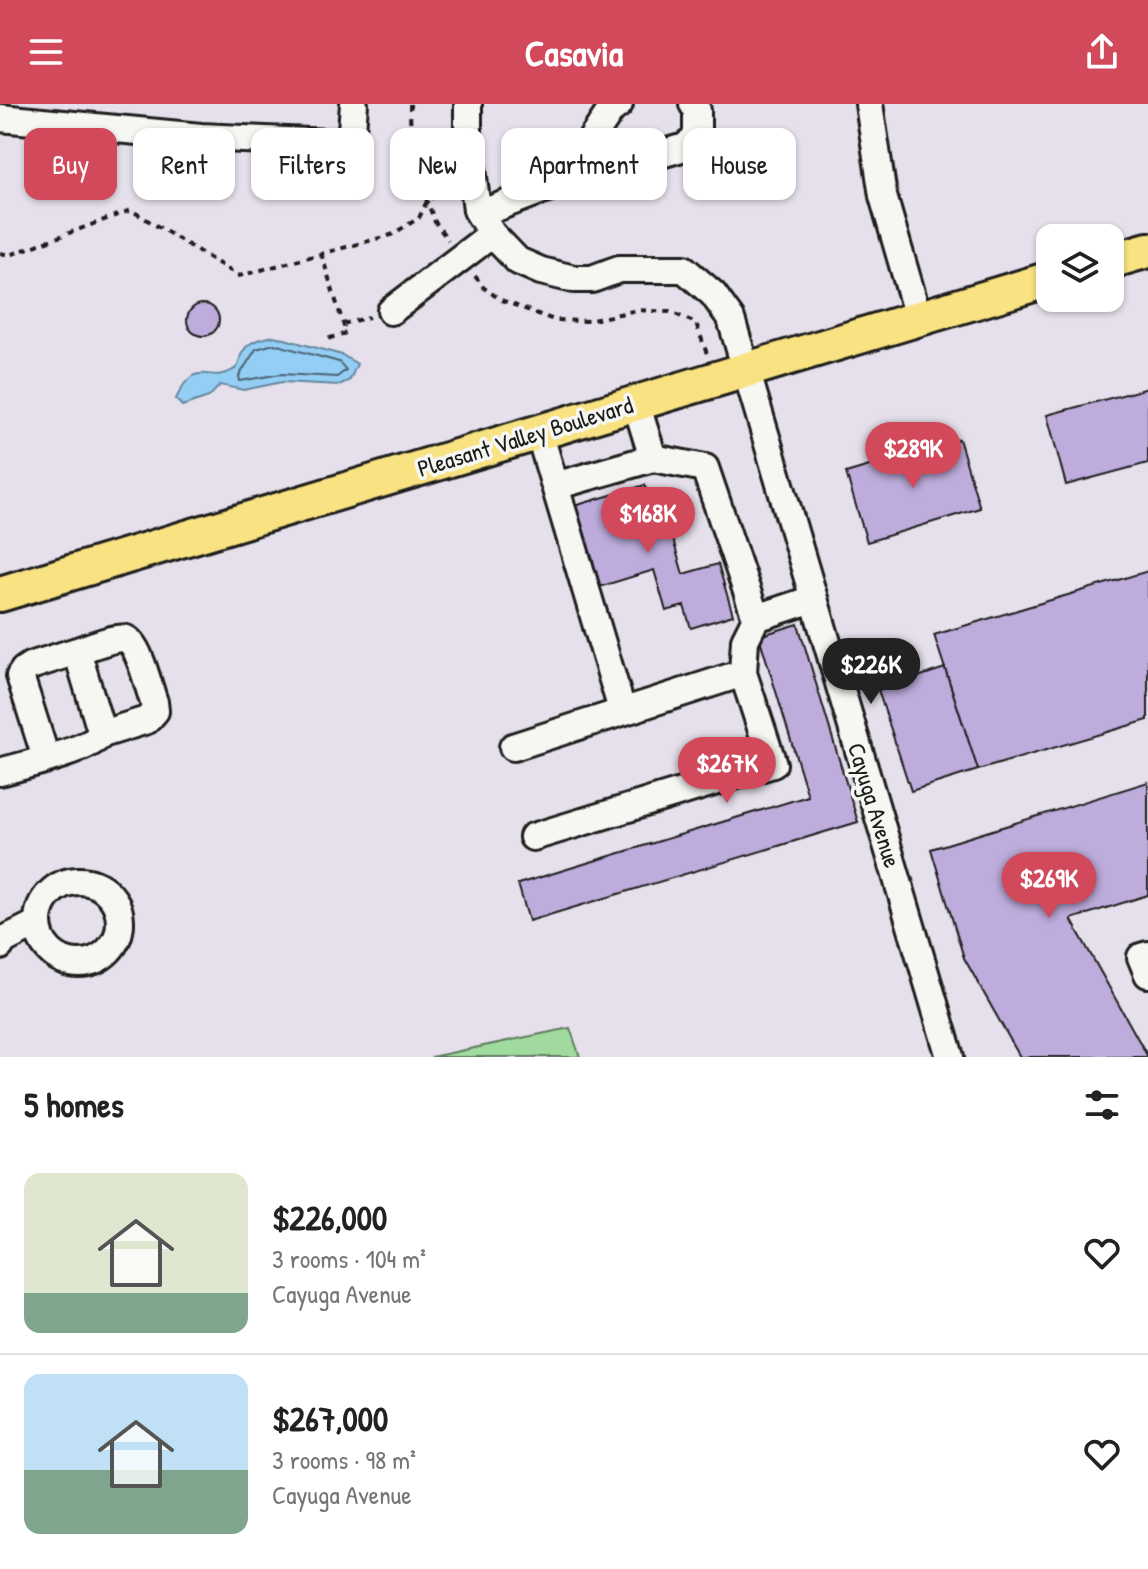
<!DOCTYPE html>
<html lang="en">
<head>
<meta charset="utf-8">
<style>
  :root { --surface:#fff; --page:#f2f2f2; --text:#222; --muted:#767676; --line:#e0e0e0; --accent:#d1495b }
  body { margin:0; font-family:"Patrick Hand",sans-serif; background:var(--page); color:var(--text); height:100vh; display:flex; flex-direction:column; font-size:30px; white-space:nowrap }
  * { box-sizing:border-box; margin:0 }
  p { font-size:26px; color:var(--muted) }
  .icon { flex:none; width:44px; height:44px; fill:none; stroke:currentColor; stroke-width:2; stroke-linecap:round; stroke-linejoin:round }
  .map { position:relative; height:953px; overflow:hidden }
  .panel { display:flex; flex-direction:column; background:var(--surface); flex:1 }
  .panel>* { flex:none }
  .top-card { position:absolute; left:24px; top:24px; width:1100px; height:72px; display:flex; gap:16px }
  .controls { position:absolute; left:1036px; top:120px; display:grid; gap:16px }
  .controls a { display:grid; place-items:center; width:88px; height:88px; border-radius:16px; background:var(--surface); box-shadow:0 2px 6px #0004; font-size:40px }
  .price { position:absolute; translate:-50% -68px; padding:0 18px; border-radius:28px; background:var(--accent); color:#fff; font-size:26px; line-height:52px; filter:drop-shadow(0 2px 4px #0008) }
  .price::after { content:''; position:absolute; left:50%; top:48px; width:24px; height:18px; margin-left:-12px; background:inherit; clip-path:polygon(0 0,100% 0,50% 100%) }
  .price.on { background:#222; color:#fff }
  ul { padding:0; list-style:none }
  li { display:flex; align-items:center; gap:24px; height:200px; padding:0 24px }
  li+li { border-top:2px solid var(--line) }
  li span { display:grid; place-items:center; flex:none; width:224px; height:160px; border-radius:16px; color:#555 }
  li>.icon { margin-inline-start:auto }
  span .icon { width:96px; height:96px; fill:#fffc; stroke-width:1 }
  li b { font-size:34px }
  h2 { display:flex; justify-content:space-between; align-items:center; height:96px; padding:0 24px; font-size:34px }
  .tag { padding:0 28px; border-radius:16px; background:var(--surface); box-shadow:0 2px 6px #0004; font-size:28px; line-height:72px }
  .tag.on { background:var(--accent); color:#fff }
  header { display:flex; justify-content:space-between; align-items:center; height:104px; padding:0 24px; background:var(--accent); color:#fff; font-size:36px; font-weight:700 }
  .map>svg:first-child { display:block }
  .green { fill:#a1da9f; stroke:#5e7b5e; stroke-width:2 }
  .water { fill:#94cef4; stroke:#64879e; stroke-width:2 }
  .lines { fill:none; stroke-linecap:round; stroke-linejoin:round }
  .shore { stroke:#4c6372; stroke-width:2 }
  .building { fill:#beacdc; stroke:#1c1c1c; stroke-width:2 }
  .minor-casing { stroke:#1c1c1c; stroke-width:32 }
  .major-casing { stroke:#1c1c1c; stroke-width:40 }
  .path { stroke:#1c1c1c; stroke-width:4; stroke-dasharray:6 6; stroke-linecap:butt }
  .minor { stroke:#f6f6f2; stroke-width:26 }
  .major { stroke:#f8e281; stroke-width:34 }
  .labels { text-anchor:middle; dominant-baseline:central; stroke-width:7; stroke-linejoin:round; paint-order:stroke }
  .street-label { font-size:24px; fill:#1c1c1c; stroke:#f6f6f2 }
</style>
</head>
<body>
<header><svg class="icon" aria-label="menu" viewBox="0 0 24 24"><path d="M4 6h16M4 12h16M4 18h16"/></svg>Casavia<svg class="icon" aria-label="share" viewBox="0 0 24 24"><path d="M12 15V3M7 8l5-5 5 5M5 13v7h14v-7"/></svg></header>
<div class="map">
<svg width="1148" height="953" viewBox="0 0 1148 953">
  <rect width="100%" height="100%" fill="#e5e0eb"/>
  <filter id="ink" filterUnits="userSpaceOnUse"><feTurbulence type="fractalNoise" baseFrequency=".0125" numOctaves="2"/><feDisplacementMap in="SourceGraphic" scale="16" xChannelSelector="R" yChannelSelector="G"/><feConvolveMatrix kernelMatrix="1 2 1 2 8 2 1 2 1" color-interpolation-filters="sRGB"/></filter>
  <g filter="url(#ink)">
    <path class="green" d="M570,924L580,953H431Z"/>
    <path class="water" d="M274,232L342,251L357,260L350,276L339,281L282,278L244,286L220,281L209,293L182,302L176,295C196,251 208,281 233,266C241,262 238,256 242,249C249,236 261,235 274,232Z"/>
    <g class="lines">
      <path class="shore" d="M274,240L339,258L346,266L337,273L281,270L240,277L239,272L256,245Z"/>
    </g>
    <path class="building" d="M187 216a16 16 0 1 1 32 0a16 16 0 1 1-32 0Z
      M1148,284V359L1066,381L1047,311Z
      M959,335L980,404L867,438L846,369Z
      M645,381L658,425L669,422L683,470L718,460L733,511L691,524L684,502L666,507L654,466L599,483L574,402Z
      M1148,467V616L978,666L934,531Z
      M798,520L858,718L529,817L518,780L808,692L759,532Z
      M945,564L978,666L911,687L878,586Z
      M1148,678V791L1071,815L1148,953H1020L964,854L931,745Z"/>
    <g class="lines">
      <defs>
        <path id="minor" d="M468,0V32L477,106L492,130L518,157L541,167L574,175H592L619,165H684L713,190L731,215L950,953
          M869,0L883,92L918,213
          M0,14L201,33L351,40L354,0
          M563,78L611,6L619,0
          M480,110L563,78L685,43L697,33V6L693,0
          M391,207L492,130
          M636,299L653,354
          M539,328L555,382
          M77,547C87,544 116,532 126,535C139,540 149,585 154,598L155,607L147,616L102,630
          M622,606L555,382L653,354L705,364L756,514
          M513,643L743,569
          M0,668C24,661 89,647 102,630L77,547L30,562L24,566L20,572L46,654
          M533,733L773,660L743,569L745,536L756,514L813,495
          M38 818a41 41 0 1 1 82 0a41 41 0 1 1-82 0Z
          M0,842L4,836L38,819
          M1148,851L1141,853L1148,870"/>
        <path id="major" d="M1110,157L1148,146
          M0,490L1050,175"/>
      </defs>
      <use href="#minor" class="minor-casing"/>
      <use href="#major" class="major-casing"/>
      <path class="path" d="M410,0L411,55L435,118L448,136
        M0,149L10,151L131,106L239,172L391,131L419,114L428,95L452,89
        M321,149L346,229L327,235
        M475,172L484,184L501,196L554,216L588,217L637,206L670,208L696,219L707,250
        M343,220L369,213"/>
      <use href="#minor" class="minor"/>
      <use href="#major" class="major"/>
    </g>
  </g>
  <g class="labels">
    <g class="street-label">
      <text transform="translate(525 332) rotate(-17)">Pleasant Valley Boulevard</text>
      <text transform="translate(875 701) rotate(73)">Cayuga Avenue</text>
    </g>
  </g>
</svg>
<div class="controls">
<a><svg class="icon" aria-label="layers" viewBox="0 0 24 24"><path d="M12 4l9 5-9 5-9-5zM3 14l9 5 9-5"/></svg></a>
</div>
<b class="price" style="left:913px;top:386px">$289K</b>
<b class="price" style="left:648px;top:451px">$168K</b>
<b class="price on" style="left:871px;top:602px">$226K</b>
<b class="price" style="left:727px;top:701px">$267K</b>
<b class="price" style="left:1049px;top:816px">$269K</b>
<div class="top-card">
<a class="tag on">Buy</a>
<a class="tag">Rent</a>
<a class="tag">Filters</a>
<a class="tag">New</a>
<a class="tag">Apartment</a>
<a class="tag">House</a>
</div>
</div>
<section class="panel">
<h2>5 homes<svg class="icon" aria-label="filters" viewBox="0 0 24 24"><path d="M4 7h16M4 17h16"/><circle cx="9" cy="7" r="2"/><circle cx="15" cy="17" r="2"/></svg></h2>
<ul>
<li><span style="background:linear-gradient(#dfe7d0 75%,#7fa58c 0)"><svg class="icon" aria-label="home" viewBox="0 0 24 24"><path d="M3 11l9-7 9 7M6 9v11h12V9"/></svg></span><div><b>$226,000</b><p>3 rooms · 104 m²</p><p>Cayuga Avenue</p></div><svg class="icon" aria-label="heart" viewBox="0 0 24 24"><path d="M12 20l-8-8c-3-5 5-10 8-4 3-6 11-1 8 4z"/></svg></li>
<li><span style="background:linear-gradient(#bfe0f5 60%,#7fa58c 0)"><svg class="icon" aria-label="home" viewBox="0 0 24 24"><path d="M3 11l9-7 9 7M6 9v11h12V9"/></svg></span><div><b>$267,000</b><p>3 rooms · 98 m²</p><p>Cayuga Avenue</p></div><svg class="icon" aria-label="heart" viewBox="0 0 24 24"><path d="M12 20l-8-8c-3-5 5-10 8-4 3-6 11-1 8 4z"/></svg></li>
</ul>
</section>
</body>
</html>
